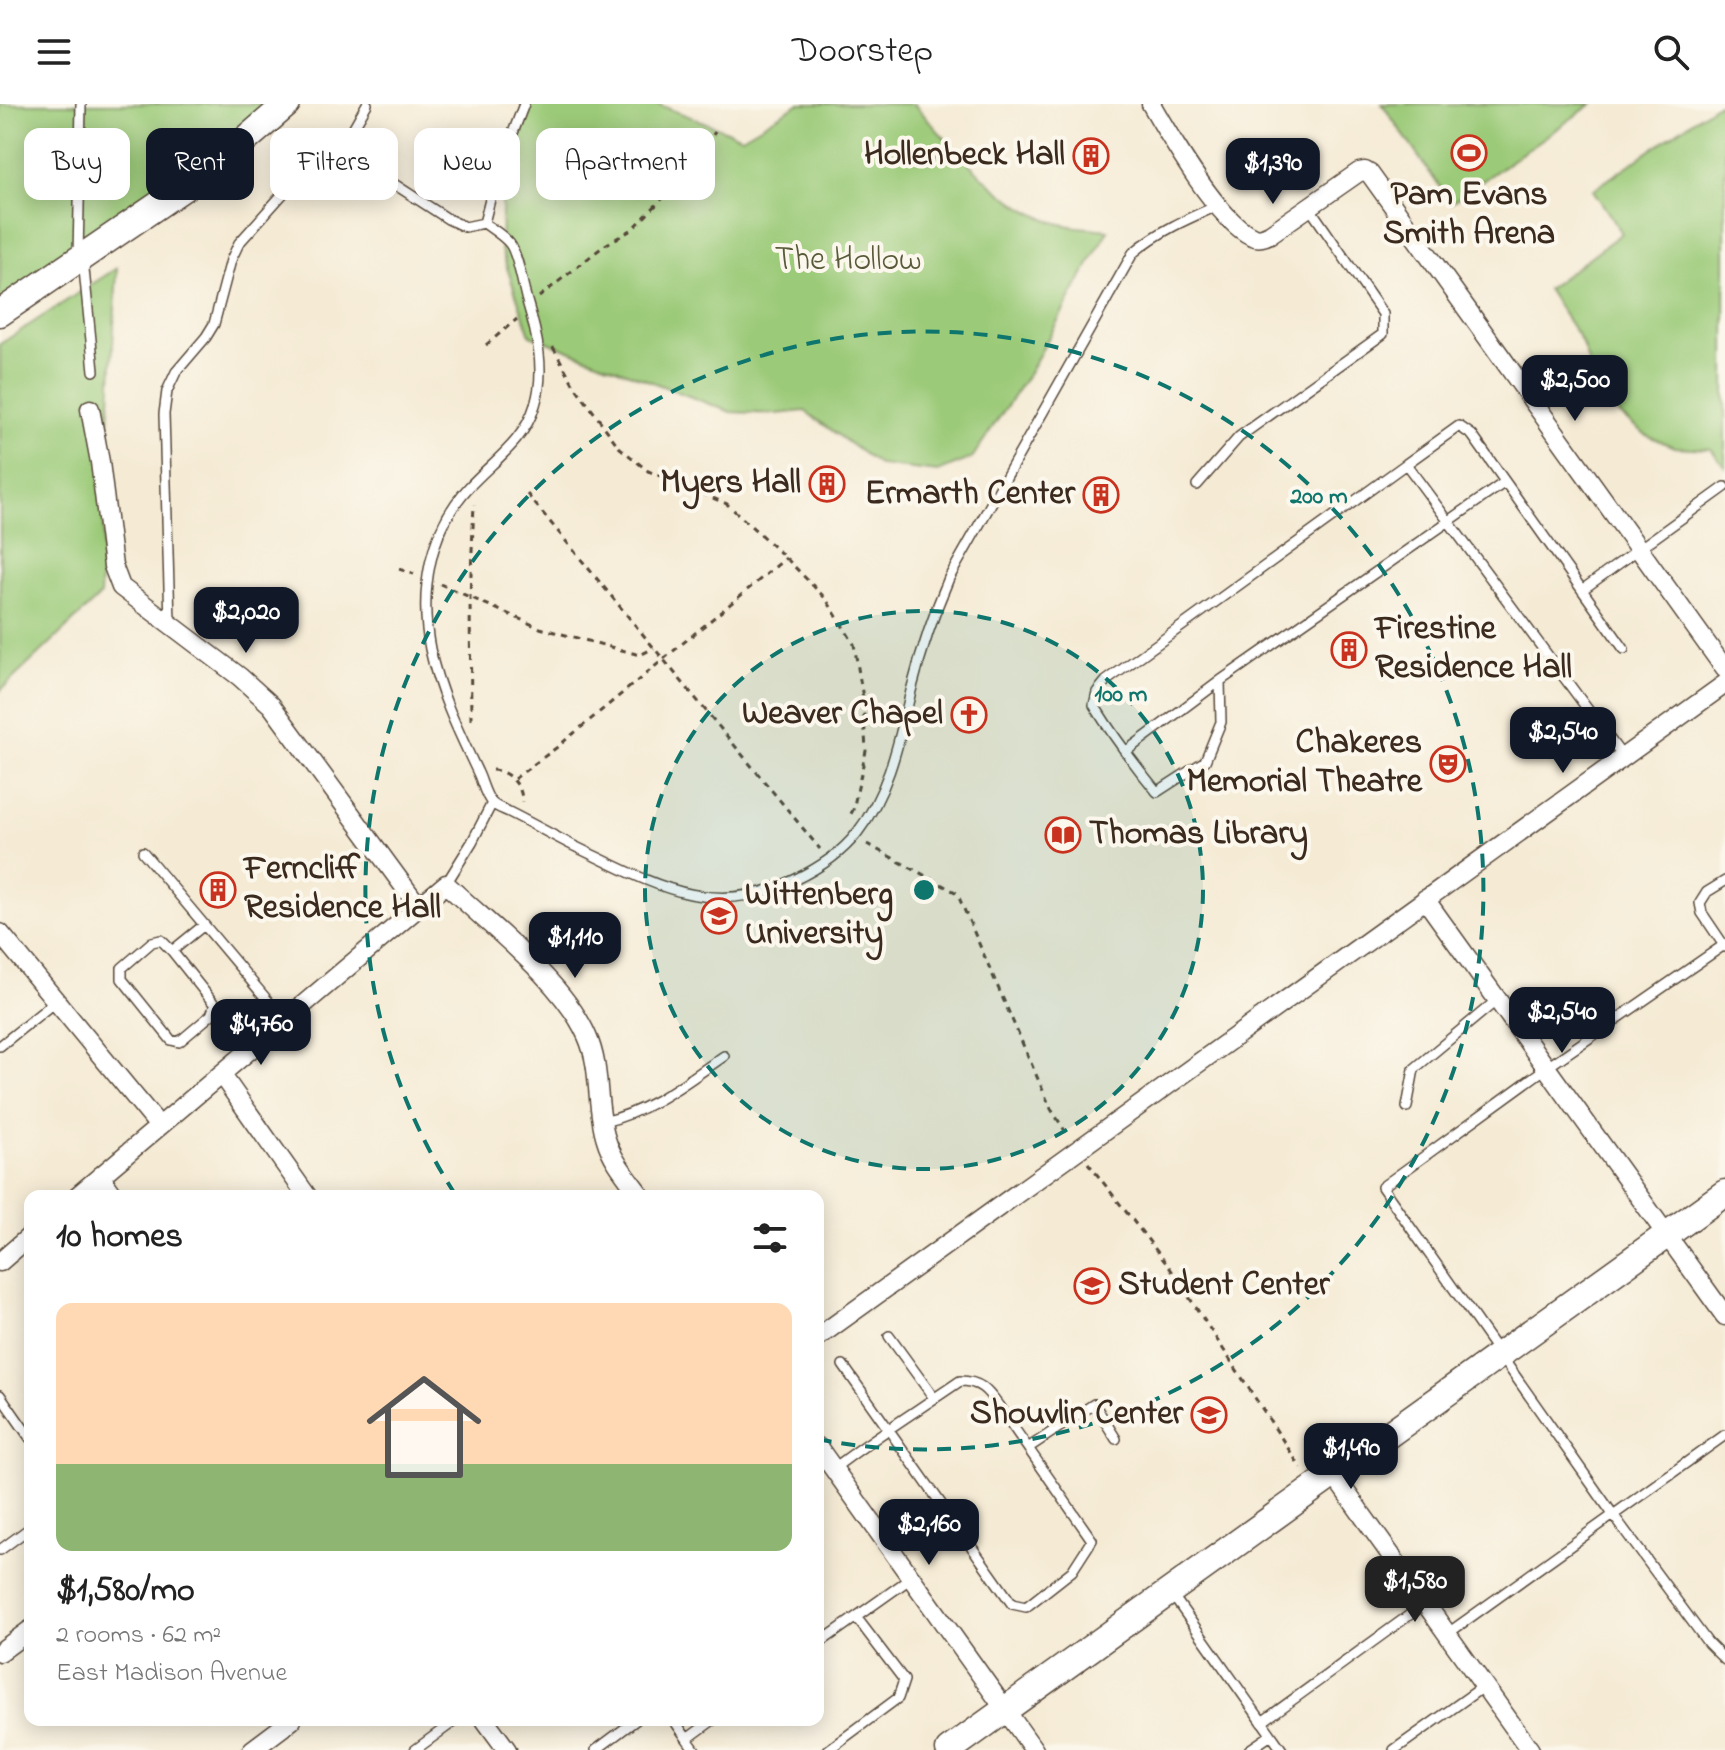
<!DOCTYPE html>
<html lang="en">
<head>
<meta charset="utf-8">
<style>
  :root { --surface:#fff; --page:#f2f2f2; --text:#222; --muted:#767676; --line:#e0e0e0; --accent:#111827 }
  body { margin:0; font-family:"Indie Flower",sans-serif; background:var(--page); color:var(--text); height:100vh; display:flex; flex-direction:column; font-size:30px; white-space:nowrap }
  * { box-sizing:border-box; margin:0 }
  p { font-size:26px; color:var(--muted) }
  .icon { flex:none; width:44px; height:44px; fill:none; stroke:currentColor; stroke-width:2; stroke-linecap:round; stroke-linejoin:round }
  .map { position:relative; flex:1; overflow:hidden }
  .panel { position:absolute; left:24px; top:1086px; width:800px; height:536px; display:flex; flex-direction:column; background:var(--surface); border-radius:16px; box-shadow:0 4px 20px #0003 }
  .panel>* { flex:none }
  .hud { position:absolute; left:24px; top:24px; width:800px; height:72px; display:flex; gap:16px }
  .price { position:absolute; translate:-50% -68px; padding:0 18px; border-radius:16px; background:var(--accent); color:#fff; font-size:26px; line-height:52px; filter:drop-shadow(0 2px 4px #0008) }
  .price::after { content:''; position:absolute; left:50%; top:48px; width:24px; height:18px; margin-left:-12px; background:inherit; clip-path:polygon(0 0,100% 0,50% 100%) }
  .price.current { background:#222; color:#fff }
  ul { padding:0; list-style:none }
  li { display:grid; align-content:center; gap:16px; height:424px; padding:0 32px }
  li+li { border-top:2px solid var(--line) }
  li span { display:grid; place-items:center; height:248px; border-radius:16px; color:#555 }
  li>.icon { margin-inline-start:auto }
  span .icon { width:144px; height:144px; fill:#fffc; stroke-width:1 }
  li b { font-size:34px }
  h2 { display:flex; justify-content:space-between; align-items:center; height:96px; padding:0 32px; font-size:34px }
  .tag { padding:0 28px; border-radius:16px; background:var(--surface); box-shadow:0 4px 20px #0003; font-size:28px; line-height:72px }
  .tag.current { background:var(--accent); color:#fff }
  header { display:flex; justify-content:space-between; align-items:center; height:104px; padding:0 32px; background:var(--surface); font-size:36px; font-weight:600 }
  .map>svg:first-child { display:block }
  .green { fill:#9bca78; stroke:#6b7a4b; stroke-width:2 }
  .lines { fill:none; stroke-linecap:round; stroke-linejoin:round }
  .lane-casing { stroke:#574739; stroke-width:12 }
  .street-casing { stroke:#574739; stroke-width:21 }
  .secondary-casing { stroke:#574739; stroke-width:29 }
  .path { stroke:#574739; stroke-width:3; stroke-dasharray:6 6; stroke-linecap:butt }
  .lane { stroke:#fff; stroke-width:9 }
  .street { stroke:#fff; stroke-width:18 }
  .secondary { stroke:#fff; stroke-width:26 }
  .ring { fill:none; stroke:#0f766e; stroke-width:4; stroke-dasharray:14 10 }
  .labels { text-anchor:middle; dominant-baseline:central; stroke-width:8; stroke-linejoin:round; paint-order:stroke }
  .poi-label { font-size:34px; font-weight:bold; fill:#3b2a1e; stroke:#fbf7ec; text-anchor:end }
  .park-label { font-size:34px; fill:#585a39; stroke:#fbf7ec }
  .centre { fill:#0f766e; stroke:#fbf7ec; stroke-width:4 }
  .ring-label { font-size:24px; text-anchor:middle; font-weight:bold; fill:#0f766e; stroke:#fbf7ec; stroke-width:8; stroke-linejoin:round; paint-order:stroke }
</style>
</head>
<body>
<header><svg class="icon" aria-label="menu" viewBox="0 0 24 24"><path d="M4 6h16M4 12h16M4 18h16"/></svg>Doorstep<svg class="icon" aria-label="search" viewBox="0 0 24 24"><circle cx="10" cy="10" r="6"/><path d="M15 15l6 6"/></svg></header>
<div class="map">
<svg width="1725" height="1646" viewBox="0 0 1725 1646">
  <rect width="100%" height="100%" fill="#fbf7ec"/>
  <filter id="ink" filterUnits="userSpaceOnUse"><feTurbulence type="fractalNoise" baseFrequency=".0125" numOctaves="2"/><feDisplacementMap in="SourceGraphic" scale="16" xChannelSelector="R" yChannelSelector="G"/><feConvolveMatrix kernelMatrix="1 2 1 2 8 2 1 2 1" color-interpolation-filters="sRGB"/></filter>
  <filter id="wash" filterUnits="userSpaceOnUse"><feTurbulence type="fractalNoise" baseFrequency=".006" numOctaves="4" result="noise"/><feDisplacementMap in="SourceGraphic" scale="32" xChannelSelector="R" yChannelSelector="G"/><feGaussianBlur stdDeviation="1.8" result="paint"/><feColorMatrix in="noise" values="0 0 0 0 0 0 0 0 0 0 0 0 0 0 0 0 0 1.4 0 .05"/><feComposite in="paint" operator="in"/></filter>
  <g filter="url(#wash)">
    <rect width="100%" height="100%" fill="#f5ebd5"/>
    <path class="green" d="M0,0H287L0,208Z
      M525,0H657L742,33L798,0H914C954,44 1005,108 1065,121C1079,124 1094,124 1108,126L1029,269L972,354L938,368L879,361L805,307L776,310L730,308L530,231L501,146L503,69Z
      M1382,0H1592L1451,99Z
      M1717,0H1725V363L1711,345L1674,343L1646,331L1615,307L1592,269L1581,237L1547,185L1622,129L1593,86Z
      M117,164L100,492L0,587V240Z"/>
  </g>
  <g filter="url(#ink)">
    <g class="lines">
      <defs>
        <path id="lane" d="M524,0L495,76L484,119C492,125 504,132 510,140C518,151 523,183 527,197C537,230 546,267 535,301C524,338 494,356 469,383C429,426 419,488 430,545C439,588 459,629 478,669C482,677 485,692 492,699C496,703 505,706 509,708C531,719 552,731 574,742C650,778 710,817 794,776C817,765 841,750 857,729C889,688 899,637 911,587C921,548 933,511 949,474L1133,149C1159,127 1187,115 1217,102
          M339,49L367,0
          M78,153L81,0
          M83,155L94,267
          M1406,360L1459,322L1472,331L1624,545
          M1197,381L1239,333L1383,230V210L1309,103
          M1582,486L1725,383
          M170,518L164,310L167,287L176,268L206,233L214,220L231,156L239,139L315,54L333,47L351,52L448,115L465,123L484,119
          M1220,577L1505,378
          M1125,648L1220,577L1221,618L1205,657L1157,688C1134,660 1113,632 1094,601L1097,588L1106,577L1406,360L1623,653
          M143,748L284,916
          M1725,777L1707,788L1700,799L1702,809L1725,843
          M446,780L472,738L492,699
          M1724,841L1546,964L1382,1083L1614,1412L1708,1539L1725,1556
          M172,847L215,901L211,911L179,938L171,936L122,875V864L152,838L161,836L172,847L204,821
          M0,942L56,897
          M1407,1003L1414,965L1497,896
          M603,1018C649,1008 686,978 724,952
          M889,1232L934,1294
          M0,1291L30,1334
          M1028,1344L1094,1300L1116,1335
          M833,1365C874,1333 918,1306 960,1277C980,1277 987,1286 998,1301L1092,1436L1072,1467L1026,1503L1012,1500L843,1261
          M0,1446L30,1424
          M1171,1489L1282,1646
          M1447,1530L1725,1331
          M818,1540L911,1474
          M674,1616L687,1635
          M1262,1618L1426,1499
          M415,1646L456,1616
          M596,1646L636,1616
          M695,1646L687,1635L713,1616
          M828,1646L898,1594L904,1576L856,1513
          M1249,1646L1271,1631
          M1394,1646L1484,1582"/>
        <path id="street" d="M1151,0C1170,33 1218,117 1252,132C1259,135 1264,133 1270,130L1359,68L1365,67L1370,70L1725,565
          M90,305L100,358L113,462L121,483L240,573L271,601L419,803
          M1425,795L1725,1212
          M0,829L159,1022
          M221,970L307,1092
          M100,1072L114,1092
          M77,1092L446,780C490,822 563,877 587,932C602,965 595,1001 606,1035C612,1056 628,1074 641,1092
          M0,1158L30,1132
          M818,1233L1725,580
          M818,1343L1034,1646
          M1333,1370L1530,1646
          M0,1548L30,1526
          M485,1616L507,1646
          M252,1646L292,1616"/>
        <path id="secondary" d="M0,209L214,63L287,0
          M949,1646L1725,1089"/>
      </defs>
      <use href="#lane" class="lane-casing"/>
      <use href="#street" class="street-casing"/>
      <use href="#secondary" class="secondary-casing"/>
      <path class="path" d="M539,193L605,141L633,125L684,72L715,28
        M486,241L517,215
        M553,243L574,281L619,343L648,367L727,400L786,454L826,495L854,540L863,594L866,647L853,706L848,715
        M527,390L820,745
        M399,465L414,470
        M440,480L540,524L640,551L654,544
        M471,616L470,493L474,400
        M492,666C509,667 523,682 522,698
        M514,675L556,644L786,454
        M867,740L957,789L1051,1005L1067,1030
        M1088,1059L1170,1164L1301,1364"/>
      <use href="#lane" class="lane"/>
      <use href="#street" class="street"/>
      <use href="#secondary" class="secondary"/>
    </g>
  </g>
  <circle cx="924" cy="786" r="279" fill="#0f766e" fill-opacity=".12"/>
  <g class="ring">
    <circle cx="924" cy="786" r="279"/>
    <path d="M455 1090A559 559 0 1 1 822 1336"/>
  </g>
  <defs>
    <symbol id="stadium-ring" viewBox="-11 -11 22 22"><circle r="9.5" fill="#fbf7ec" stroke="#c8321e" stroke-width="1.5"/><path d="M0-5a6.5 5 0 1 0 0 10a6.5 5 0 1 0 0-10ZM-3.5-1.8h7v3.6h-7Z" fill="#c8321e"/></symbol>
    <symbol id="building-ring" viewBox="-11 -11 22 22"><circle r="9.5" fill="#fbf7ec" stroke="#c8321e" stroke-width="1.5"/><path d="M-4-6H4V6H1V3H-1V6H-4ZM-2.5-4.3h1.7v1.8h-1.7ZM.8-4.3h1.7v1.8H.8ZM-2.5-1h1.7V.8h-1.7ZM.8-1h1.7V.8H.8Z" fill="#c8321e"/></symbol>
    <symbol id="church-ring" viewBox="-11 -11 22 22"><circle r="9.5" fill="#fbf7ec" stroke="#c8321e" stroke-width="1.5"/><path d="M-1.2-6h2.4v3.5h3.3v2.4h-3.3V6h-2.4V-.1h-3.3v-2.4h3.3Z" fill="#c8321e"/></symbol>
    <symbol id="theatre-ring" viewBox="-11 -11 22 22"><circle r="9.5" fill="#fbf7ec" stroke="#c8321e" stroke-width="1.5"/><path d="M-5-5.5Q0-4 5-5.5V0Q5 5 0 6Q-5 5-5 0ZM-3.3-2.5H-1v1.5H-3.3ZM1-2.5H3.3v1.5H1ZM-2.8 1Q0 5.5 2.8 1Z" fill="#c8321e"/></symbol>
    <symbol id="library-ring" viewBox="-11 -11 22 22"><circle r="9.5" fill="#fbf7ec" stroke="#c8321e" stroke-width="1.5"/><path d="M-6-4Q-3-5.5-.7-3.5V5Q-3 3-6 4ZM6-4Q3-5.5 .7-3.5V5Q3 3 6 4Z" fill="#c8321e"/></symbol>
    <symbol id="university-ring" viewBox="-11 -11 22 22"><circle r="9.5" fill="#fbf7ec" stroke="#c8321e" stroke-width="1.5"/><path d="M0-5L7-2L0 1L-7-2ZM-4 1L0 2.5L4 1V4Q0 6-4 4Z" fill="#c8321e"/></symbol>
  </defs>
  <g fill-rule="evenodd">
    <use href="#stadium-ring" x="1449" y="29" width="40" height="40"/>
    <use href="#building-ring" x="1071" y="32" width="40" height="40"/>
    <use href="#building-ring" x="807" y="360" width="40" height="40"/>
    <use href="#building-ring" x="1081" y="371" width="40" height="40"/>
    <use href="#building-ring" x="1329" y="526" width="40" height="40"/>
    <use href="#church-ring" x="949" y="591" width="40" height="40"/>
    <use href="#theatre-ring" x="1428" y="640" width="40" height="40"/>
    <use href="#library-ring" x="1043" y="711" width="40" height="40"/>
    <use href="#building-ring" x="198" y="766" width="40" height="40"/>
    <use href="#university-ring" x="699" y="792" width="40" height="40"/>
    <use href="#university-ring" x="1072" y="1162" width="40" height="40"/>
    <use href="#university-ring" x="1189" y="1291" width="40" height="40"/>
  </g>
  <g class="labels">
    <g class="poi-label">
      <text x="1065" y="52">Hollenbeck Hall</text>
      <text x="1469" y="92" text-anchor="middle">Pam Evans<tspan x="1469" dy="39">Smith Arena</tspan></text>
      <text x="801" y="380">Myers Hall</text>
      <text x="1075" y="391">Ermarth Center</text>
      <text x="1375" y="526" text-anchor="start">Firestine<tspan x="1375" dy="39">Residence Hall</tspan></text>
      <text x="943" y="611">Weaver Chapel</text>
      <text x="1422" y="640">Chakeres<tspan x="1422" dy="39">Memorial Theatre</tspan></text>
      <text x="1089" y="731" text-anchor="start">Thomas Library</text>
      <text x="244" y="766" text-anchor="start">Ferncliff<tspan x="244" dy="39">Residence Hall</tspan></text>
      <text x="745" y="792" text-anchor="start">Wittenberg<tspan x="745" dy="39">University</tspan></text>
      <text x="1118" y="1182" text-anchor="start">Student Center</text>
      <text x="1183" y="1311">Shouvlin Center</text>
    </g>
    <g class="park-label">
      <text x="848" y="157">The Hollow</text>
    </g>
  </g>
  <circle cx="924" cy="786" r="12" class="centre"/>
  <g class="ring-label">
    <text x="1319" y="399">200 m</text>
    <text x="1121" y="597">100 m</text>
  </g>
</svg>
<b class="price" style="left:1273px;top:102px">$1,390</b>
<b class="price" style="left:1575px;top:319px">$2,500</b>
<b class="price" style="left:246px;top:551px">$2,020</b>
<b class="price" style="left:1563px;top:671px">$2,540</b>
<b class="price" style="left:575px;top:876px">$1,110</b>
<b class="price" style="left:1562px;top:951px">$2,540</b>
<b class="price" style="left:261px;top:963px">$4,760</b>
<b class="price" style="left:1351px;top:1387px">$1,490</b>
<b class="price" style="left:929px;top:1463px">$2,160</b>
<b class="price current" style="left:1415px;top:1520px">$1,580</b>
<div class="hud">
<a class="tag">Buy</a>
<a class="tag current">Rent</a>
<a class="tag">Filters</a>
<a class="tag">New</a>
<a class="tag">Apartment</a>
</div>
<section class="panel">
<h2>10 homes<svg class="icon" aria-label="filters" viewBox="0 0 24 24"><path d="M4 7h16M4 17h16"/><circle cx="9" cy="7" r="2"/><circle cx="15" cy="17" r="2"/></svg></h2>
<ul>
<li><span style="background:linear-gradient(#ffd9b3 65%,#8fb573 0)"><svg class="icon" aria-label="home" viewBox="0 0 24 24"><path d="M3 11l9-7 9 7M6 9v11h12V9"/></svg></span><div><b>$1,580/mo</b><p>2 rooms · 62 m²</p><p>East Madison Avenue</p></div></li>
</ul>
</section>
</div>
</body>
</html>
